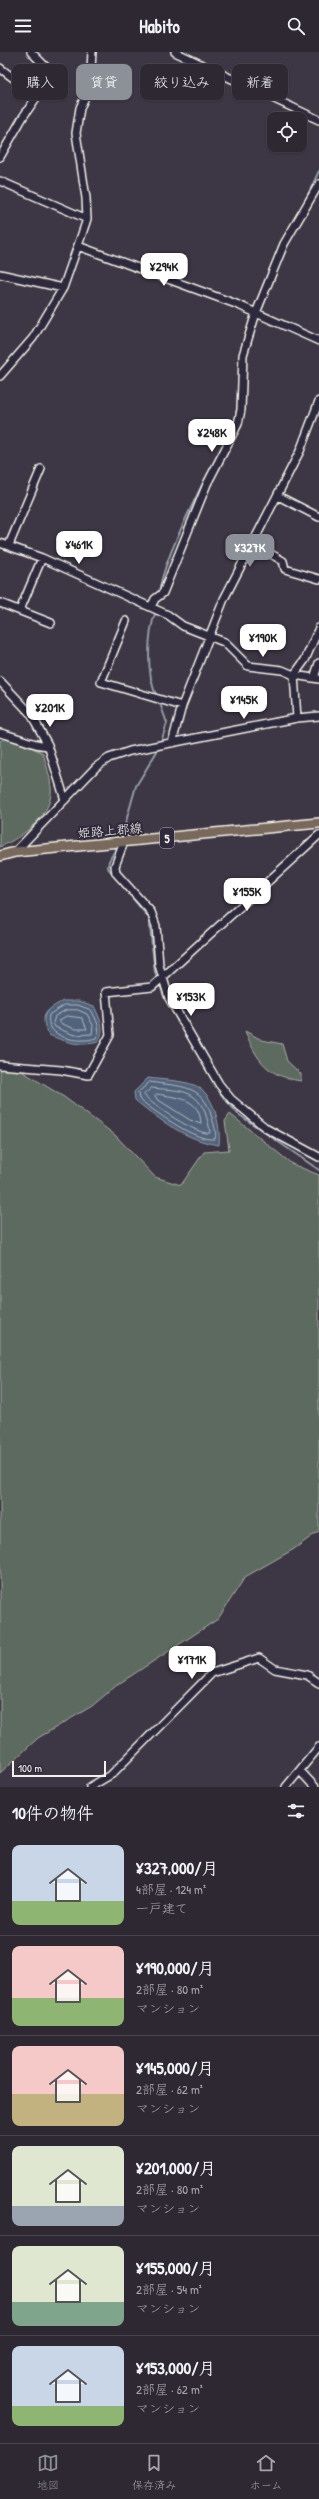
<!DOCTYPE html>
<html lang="ja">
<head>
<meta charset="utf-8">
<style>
  :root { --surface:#2e2833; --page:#3a343f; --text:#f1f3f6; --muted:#a7a6ac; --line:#49444e; --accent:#8c9099 }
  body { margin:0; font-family:"Patrick Hand","Klee One",sans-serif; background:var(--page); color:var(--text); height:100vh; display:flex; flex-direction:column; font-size:15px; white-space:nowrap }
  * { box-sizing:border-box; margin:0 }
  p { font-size:13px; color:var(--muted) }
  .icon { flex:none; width:22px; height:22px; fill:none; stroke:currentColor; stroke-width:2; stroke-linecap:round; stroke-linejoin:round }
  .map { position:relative; height:1735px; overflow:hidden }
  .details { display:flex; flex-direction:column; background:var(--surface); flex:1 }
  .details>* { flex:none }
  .top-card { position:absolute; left:12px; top:12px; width:295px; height:36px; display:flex; gap:8px }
  .tools { position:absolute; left:267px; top:60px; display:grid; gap:8px }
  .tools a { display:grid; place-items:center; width:40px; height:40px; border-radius:8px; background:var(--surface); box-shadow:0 1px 3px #0004,0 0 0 1px var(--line); font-size:20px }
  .scale { position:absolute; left:12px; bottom:10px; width:94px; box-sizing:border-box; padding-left:4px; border:2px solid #f4f1e8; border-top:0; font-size:11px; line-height:14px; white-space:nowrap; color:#f4f1e8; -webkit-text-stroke:3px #2f2a3d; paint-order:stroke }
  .price { position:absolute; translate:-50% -34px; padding:0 9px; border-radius:8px; background:#fff; color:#222; font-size:13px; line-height:26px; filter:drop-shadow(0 1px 2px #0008) }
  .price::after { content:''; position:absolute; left:50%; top:24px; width:12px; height:9px; margin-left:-6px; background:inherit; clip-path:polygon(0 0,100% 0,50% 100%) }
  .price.current { background:var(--accent); color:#fff }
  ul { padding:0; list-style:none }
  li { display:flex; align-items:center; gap:12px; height:100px; padding:0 12px }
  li+li { border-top:1px solid var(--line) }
  li span { display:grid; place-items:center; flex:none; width:112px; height:80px; border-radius:8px; color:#555 }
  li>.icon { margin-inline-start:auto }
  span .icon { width:48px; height:48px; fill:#fffc; stroke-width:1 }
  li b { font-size:17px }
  h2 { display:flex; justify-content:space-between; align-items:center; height:48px; padding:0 12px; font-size:17px }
  .chip { padding:0 14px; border-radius:8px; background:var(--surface); box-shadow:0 1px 3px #0004,0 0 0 1px var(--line); font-size:14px; line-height:36px }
  .chip.current { background:var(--accent); color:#fff }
  header { display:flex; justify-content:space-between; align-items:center; height:52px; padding:0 12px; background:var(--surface); font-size:18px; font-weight:700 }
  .menu { display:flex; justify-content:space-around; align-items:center; height:56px; border-top:1px solid var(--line); background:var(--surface); font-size:11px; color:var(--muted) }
  .menu a { display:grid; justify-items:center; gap:2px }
  .menu .current { color:var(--accent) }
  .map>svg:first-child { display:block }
  .green { fill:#5d6b60; stroke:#a8aea4 }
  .water { fill:#51637c; stroke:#929ca7 }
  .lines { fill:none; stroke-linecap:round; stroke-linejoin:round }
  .shore { stroke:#b3b8bd; stroke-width:1 }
  .stream { stroke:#929ca7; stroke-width:2 }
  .minor-casing { stroke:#f4f1e8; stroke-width:10 }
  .major-casing { stroke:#f4f1e8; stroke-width:12 }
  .minor { stroke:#2f2a3d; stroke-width:7 }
  .major { stroke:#78695c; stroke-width:9 }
  .labels { text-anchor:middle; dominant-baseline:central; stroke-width:4; stroke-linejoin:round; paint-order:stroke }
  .shield { fill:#2f2a3d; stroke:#b9b5b5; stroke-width:1 }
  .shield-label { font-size:12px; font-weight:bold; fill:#f4f1e8 }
  .street-label { font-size:13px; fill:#f4f1e8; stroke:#2f2a3d }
</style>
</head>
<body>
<header><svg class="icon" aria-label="menu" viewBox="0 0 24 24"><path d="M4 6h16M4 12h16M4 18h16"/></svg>Habito<svg class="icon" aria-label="search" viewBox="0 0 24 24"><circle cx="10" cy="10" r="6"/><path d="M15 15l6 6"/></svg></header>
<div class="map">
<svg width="319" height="1735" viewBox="0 0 319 1735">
  <rect width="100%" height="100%" fill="#3d3644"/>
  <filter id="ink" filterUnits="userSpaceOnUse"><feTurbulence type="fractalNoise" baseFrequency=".025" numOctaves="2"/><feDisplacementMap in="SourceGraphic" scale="8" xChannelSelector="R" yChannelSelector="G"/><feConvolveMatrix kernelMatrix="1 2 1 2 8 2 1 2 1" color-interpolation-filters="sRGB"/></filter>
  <g filter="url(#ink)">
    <path class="green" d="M8,684L43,701C46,712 50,723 51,735C54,763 22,785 0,795V689Z
      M245,979L262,988L282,992L287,1009L301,1022V1029C267,1024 257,1009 245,979Z
      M0,1009H5L64,1045L115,1083L155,1125L181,1133L204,1100L229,1098L225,1069L230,1062L292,1112L319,1123V1479L294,1497L245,1525L218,1567L117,1633L92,1654L38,1686L0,1721Z"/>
    <path class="water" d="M63,949H79L94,954C100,967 106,977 98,990C80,995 66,990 49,983C38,963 46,958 63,949Z
      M148,1026C162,1028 180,1028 194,1033C214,1040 221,1074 219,1093C188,1089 159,1068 135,1048L134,1040Z"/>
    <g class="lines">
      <path class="shore" d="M65,953H78L91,958C96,967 102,977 96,986C79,992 44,986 49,963Z
        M78,958L87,962L93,973L92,982L74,983L55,975L53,971L55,964L66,958Z
        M67,964L82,966L87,977H75L60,971V968Z
        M150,1030C180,1035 203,1031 212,1066C214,1073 217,1081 215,1087C196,1090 154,1059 139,1047L138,1041Z
        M152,1036C176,1039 194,1035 205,1060C207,1067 210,1075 210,1081C199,1084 151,1053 144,1043Z
        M157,1042C177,1046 200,1045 201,1072L190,1068L157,1047L155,1044Z"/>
      <path class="stream" d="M305,149L319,119
        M256,251L278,198
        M159,542C161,513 198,440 213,412C220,400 229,386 234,372C242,345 235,317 244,288
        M156,559C147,582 146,623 157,645
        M159,649L167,671L161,690
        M121,787L136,734L159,696
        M118,793L109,809L108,816L149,866L155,921L166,949L221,1042L238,1062L319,1118"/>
      <defs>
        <path id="minor" d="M175,0L319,68
          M0,16L37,44
          M0,105L23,65L49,27L46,15L31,0
          M0,129L87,167
          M78,194L236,252L319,289
          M0,222L63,236
          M0,324L33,286L63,236L82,182L87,167L86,146L76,81L80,56L90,34L92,0
          M278,444L319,465
          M0,491L42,506L168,563L183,574L224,590L248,614L282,618L294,623L319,627
          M252,491L283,509L285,517L319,527
          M9,493L41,417
          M0,551L51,571
          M151,555L155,547L163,541L207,432L238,372L241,358L243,303L256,261L284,192L319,132
          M20,558L42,506
          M126,569L101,630L182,654
          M314,626L319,611
          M0,629L31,662L48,693L65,748
          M297,666L294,623L305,608L319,576
          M0,681C13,683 39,696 48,693
          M172,691L182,654L224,547L300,399L319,349
          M124,790L115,814L116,821L151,860L156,874L159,913L169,946L219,1032L231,1047L267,1077L319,1105
          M15,800L96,715L109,706L130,699L297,666L319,664
          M0,1013L61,1018L88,1023L110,983L106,940L152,935L319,783
          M300,1719L315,1735
          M90,1735L112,1722L212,1621L259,1606L275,1617L307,1623L319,1631
          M286,1735L319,1695"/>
        <path id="major" d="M0,804L15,800L319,771"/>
      </defs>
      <use href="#minor" class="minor-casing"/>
      <use href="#major" class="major-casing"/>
      <use href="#minor" class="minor"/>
      <use href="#major" class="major"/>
    </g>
  </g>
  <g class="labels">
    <rect class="shield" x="160" y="776" width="14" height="20" rx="3"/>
    <g class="shield-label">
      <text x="167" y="786">5</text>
    </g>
    <g class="street-label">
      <text transform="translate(110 778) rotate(-5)">姫路上郡線</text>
    </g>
  </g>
</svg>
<div class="tools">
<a><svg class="icon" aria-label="locate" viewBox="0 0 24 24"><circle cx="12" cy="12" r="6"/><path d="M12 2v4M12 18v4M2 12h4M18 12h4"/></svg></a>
</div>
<div class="scale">100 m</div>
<b class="price" style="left:164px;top:235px">¥294K</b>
<b class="price" style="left:212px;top:401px">¥248K</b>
<b class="price" style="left:79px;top:513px">¥461K</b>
<b class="price current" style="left:250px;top:516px">¥327K</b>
<b class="price" style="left:263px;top:606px">¥190K</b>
<b class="price" style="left:244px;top:668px">¥145K</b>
<b class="price" style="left:50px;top:676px">¥201K</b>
<b class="price" style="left:247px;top:860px">¥155K</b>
<b class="price" style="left:191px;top:965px">¥153K</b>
<b class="price" style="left:192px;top:1628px">¥171K</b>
<div class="top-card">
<a class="chip">購入</a>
<a class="chip current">賃貸</a>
<a class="chip">絞り込み</a>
<a class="chip">新着</a>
</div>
</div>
<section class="details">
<h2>10件の物件<svg class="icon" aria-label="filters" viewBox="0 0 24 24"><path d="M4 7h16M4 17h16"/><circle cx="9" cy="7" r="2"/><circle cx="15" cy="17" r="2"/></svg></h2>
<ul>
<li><span style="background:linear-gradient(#c9d6e8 70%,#8fb573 0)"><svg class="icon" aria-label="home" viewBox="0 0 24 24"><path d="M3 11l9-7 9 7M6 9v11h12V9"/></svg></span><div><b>¥327,000/月</b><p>4部屋 · 124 m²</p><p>一戸建て</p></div></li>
<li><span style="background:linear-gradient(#f6c9c9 65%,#8fb573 0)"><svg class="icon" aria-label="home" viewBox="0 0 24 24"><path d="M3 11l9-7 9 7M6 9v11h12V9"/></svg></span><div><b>¥190,000/月</b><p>2部屋 · 80 m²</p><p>マンション</p></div></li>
<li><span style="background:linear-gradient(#f6c9c9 60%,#c2b280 0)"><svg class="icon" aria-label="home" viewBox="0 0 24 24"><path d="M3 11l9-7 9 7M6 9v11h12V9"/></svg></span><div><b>¥145,000/月</b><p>2部屋 · 62 m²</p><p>マンション</p></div></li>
<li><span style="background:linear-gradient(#dfe7d0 75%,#9aa5b1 0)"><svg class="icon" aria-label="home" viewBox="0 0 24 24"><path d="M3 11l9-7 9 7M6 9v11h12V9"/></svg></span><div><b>¥201,000/月</b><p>2部屋 · 80 m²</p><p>マンション</p></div></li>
<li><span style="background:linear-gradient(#dfe7d0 70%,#7fa58c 0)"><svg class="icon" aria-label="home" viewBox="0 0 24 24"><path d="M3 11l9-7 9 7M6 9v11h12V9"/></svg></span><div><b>¥155,000/月</b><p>2部屋 · 54 m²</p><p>マンション</p></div></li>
<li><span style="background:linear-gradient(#c9d6e8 75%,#8fb573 0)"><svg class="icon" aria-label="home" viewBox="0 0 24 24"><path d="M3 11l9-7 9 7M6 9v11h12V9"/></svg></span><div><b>¥153,000/月</b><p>2部屋 · 62 m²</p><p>マンション</p></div></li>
</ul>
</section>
<nav class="menu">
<a class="current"><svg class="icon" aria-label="map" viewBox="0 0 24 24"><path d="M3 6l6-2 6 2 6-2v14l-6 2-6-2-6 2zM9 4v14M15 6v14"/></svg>地図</a>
<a><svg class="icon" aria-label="saved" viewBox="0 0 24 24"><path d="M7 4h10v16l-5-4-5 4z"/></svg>保存済み</a>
<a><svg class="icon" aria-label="home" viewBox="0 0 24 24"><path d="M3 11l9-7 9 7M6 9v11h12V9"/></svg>ホーム</a>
</nav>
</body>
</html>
